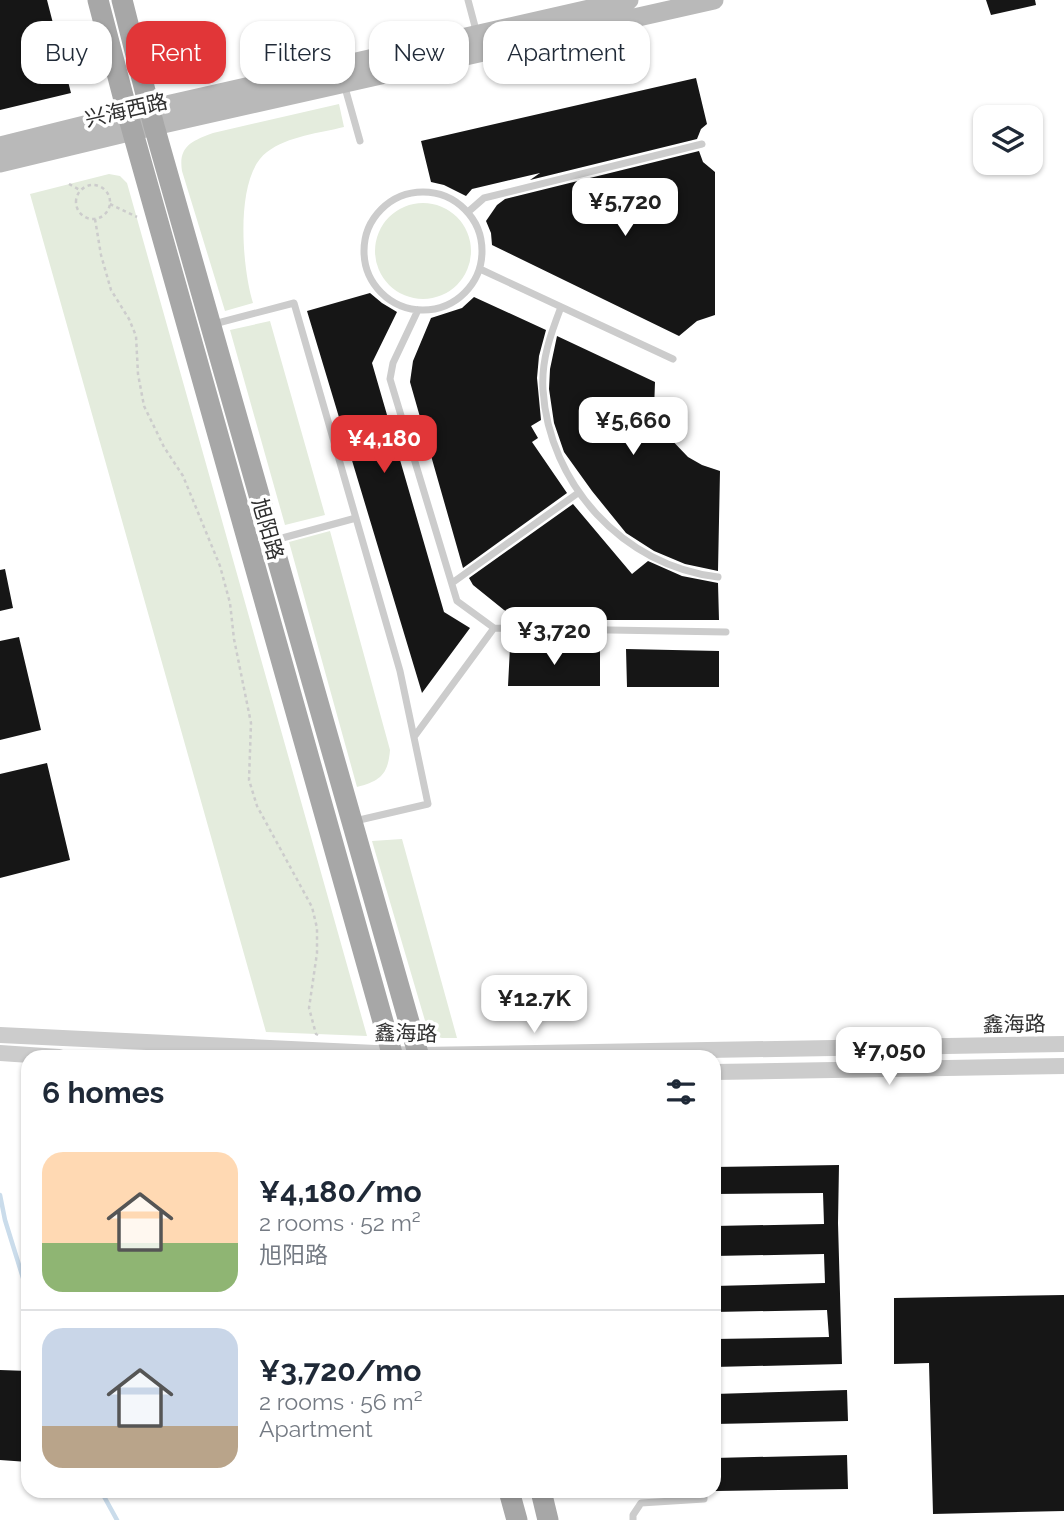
<!DOCTYPE html>
<html lang="en">
<head>
<meta charset="utf-8">
<style>
  :root { --surface:#fff; --page:#f2f2f3; --text:#1f2937; --muted:#747a83; --line:#e0e1e3; --accent:#e13638 }
  body { margin:0; font-family:Raleway,"Noto Sans SC",sans-serif; background:var(--page); color:var(--text); height:100vh; display:flex; flex-direction:column; font-size:26px; white-space:nowrap }
  * { box-sizing:border-box; margin:0 }
  p { font-size:23px; color:var(--muted) }
  .icon { flex:none; width:38px; height:38px; fill:none; stroke:currentColor; stroke-width:2; stroke-linecap:round; stroke-linejoin:round }
  .map { position:relative; flex:1; overflow:hidden }
  .details { position:absolute; left:21px; top:1050px; width:700px; height:448px; display:flex; flex-direction:column; background:var(--surface); border-radius:21px; box-shadow:0 2px 5px #0004 }
  .details>* { flex:none }
  .banner { position:absolute; left:21px; top:21px; width:700px; height:63px; display:flex; gap:14px }
  .controls { position:absolute; left:973px; top:105px; display:grid; gap:14px }
  .controls a { display:grid; place-items:center; width:70px; height:70px; border-radius:14px; background:var(--surface); box-shadow:0 2px 5px #0004; font-size:35px }
  .price { position:absolute; translate:-50% -60px; padding:0 16px; border-radius:14px; background:#fff; color:#222; font-size:23px; line-height:46px; filter:drop-shadow(0 2px 4px #0008) }
  .price::after { content:''; position:absolute; left:50%; top:42px; width:21px; height:16px; margin-left:-10px; background:inherit; clip-path:polygon(0 0,100% 0,50% 100%) }
  .price.current { background:var(--accent); color:#fff }
  ul { padding:0; list-style:none }
  li { display:flex; align-items:center; gap:21px; height:175px; padding:0 21px }
  li+li { border-top:2px solid var(--line) }
  li span { display:grid; place-items:center; flex:none; width:196px; height:140px; border-radius:21px; color:#555 }
  li>.icon { margin-inline-start:auto }
  span .icon { width:84px; height:84px; fill:#fffc; stroke-width:1 }
  li b { font-size:30px }
  h2 { display:flex; justify-content:space-between; align-items:center; height:84px; padding:0 21px; font-size:30px }
  .chip { padding:0 24px; border-radius:21px; background:var(--surface); box-shadow:0 2px 5px #0004; font-size:24px; line-height:63px }
  .chip.current { background:var(--accent); color:#fff }
  .map>svg:first-child { display:block }
  .green { fill:#e4ecdd }
  .lines { fill:none; stroke-linecap:round; stroke-linejoin:round }
  .stream { stroke:#cadceb; stroke-width:4.5 }
  .building { fill:#161616 }
  .path { stroke:#ccc; stroke-width:2.5; stroke-dasharray:3.5 3.5; stroke-linecap:butt }
  .service { stroke:#ccc; stroke-width:7 }
  .tertiary { stroke:#ccc; stroke-width:16 }
  .secondary { stroke:#b9b9b9; stroke-width:19 }
  .primary { stroke:#a7a7a7; stroke-width:21 }
  .labels { text-anchor:middle; dominant-baseline:central; stroke-width:7; stroke-linejoin:round; paint-order:stroke }
  .street-label { font-size:21px; fill:#2f2f2f; stroke:#fff }
</style>
</head>
<body>
<div class="map">
<svg width="1064" height="1520" viewBox="0 0 1064 1520">
  <rect width="100%" height="100%" fill="#fff"/>
  <path class="green" d="M339,104L344,127C320,133 288,136 267,152C234,176 242,268 253,303L225,311L182,171C178,146 192,141 213,133Z
    M109,174L120,176L127,183L367,1036L266,1032L30,194Z
    M375 251a48 48 0 1 1 96 0a48 48 0 1 1-96 0Z
    M270,321L325,515L285,525L230,330Z
    M330,531L390,750C388,775 380,781 357,787L289,542Z
    M402,839L457,1038H442L431,1035L426,1024L372,841Z"/>
  <g class="lines">
    <path class="stream" d="M0,1195L5,1220L28,1294
      M101,1491L117,1520"/>
  </g>
  <path class="building" d="M0,0H47L71,93L0,110Z
    M986,0H1035L1036,5L991,15Z
    M696,78L707,124L701,129L697,139L530,180L540,173L472,189L466,196L444,185L431,182L421,141Z
    M699,151L703,162L715,172V315L697,321L679,336L492,245L491,233L486,221L497,205L505,199Z
    M370,293L382,303L397,312L372,363L444,612L470,628L422,693L307,311Z
    M474,297L546,330L539,356L537,378L541,420L531,426L538,438L532,442L567,493L463,568L410,382L413,361L431,318L462,308Z
    M557,336L655,382L654,410L664,432L688,457L702,465L720,471L718,571L685,564L654,551L626,533L592,491L564,452L554,423L549,389L550,369Z
    M573,504L632,574L648,561L682,576L718,583L719,620H524L504,610L473,585L469,578Z
    M5,569L13,608L0,611V570Z
    M19,637L41,730L0,740V641Z
    M510,647L600,649V686H508Z
    M626,649L719,651V687H627Z
    M47,763L70,860L0,878V774Z
    M839,1165L838,1223L842,1364L714,1367V1339L829,1337L827,1310L714,1312V1286L825,1283L824,1254L714,1256V1226L824,1224L823,1193L714,1194V1167Z
    M1064,1295V1511L933,1514L929,1363L894,1364V1298Z
    M0,1370L28,1371V1462L0,1460Z
    M847,1390L848,1421L714,1424V1394Z
    M847,1455L848,1489L715,1491L714,1458Z"/>
  <g class="lines">
    <path class="path" d="M69,184L80,190
      M76 202a17 17 0 1 1 34 0a17 17 0 1 1-34 0Z
      M110,204L137,217
      M95,219L101,255L111,290L129,319L136,336L138,374L144,406L164,447L183,476L220,566L230,603L234,639L251,723L249,780L257,806L312,907L317,928V953L309,1008L316,1034L318,1035"/>
    <path class="service" d="M468,0L477,34
      M344,84L360,141
      M364 251a59 59 0 1 1 118 0a59 59 0 1 1-118 0Z
      M468,212L484,198L702,144
      M480,269L673,359
      M561,307C551,333 541,360 543,390C549,484 623,566 718,577
      M418,310L393,363L390,379L457,601L494,628L726,632
      M214,324L294,303L400,671L428,804L355,821
      M275,540L356,518
      M452,583L578,493
      M414,737L494,628
      M633,1520V1515L641,1503L704,1499V1491"/>
    <path class="tertiary" d="M0,1035L418,1055L1064,1044
      M0,1053L59,1057
      M714,1072L1064,1066"/>
    <path class="secondary" d="M0,146L149,109L629,0
      M0,163L154,126L714,0"/>
    <path class="primary" d="M98,0L128,115L393,1057
      M122,0L154,126L419,1057
      M509,1491L517,1520
      M541,1491L548,1520"/>
  </g>
  <g class="labels">
    <g class="street-label">
      <text transform="translate(126 110) rotate(-13)">兴海西路</text>
      <text transform="translate(268 529) rotate(74)">旭阳路</text>
      <text transform="translate(1014 1024) rotate(-1)">鑫海路</text>
      <text transform="translate(406 1033) rotate(1)">鑫海路</text>
    </g>
  </g>
</svg>
<div class="controls">
<a><svg class="icon" aria-label="layers" viewBox="0 0 24 24"><path d="M12 4l9 5-9 5-9-5zM3 14l9 5 9-5"/></svg></a>
</div>
<b class="price" style="left:625px;top:238px">¥5,720</b>
<b class="price" style="left:633px;top:457px">¥5,660</b>
<b class="price current" style="left:384px;top:475px">¥4,180</b>
<b class="price" style="left:554px;top:667px">¥3,720</b>
<b class="price" style="left:534px;top:1035px">¥12.7K</b>
<b class="price" style="left:889px;top:1087px">¥7,050</b>
<div class="banner">
<a class="chip">Buy</a>
<a class="chip current">Rent</a>
<a class="chip">Filters</a>
<a class="chip">New</a>
<a class="chip">Apartment</a>
</div>
<section class="details">
<h2>6 homes<svg class="icon" aria-label="filters" viewBox="0 0 24 24"><path d="M4 7h16M4 17h16"/><circle cx="9" cy="7" r="2"/><circle cx="15" cy="17" r="2"/></svg></h2>
<ul>
<li><span style="background:linear-gradient(#ffd9b3 65%,#8fb573 0)"><svg class="icon" aria-label="home" viewBox="0 0 24 24"><path d="M3 11l9-7 9 7M6 9v11h12V9"/></svg></span><div><b>¥4,180/mo</b><p>2 rooms · 52 m²</p><p>旭阳路</p></div></li>
<li><span style="background:linear-gradient(#c9d6e8 70%,#b9a48a 0)"><svg class="icon" aria-label="home" viewBox="0 0 24 24"><path d="M3 11l9-7 9 7M6 9v11h12V9"/></svg></span><div><b>¥3,720/mo</b><p>2 rooms · 56 m²</p><p>Apartment</p></div></li>
</ul>
</section>
</div>
</body>
</html>
